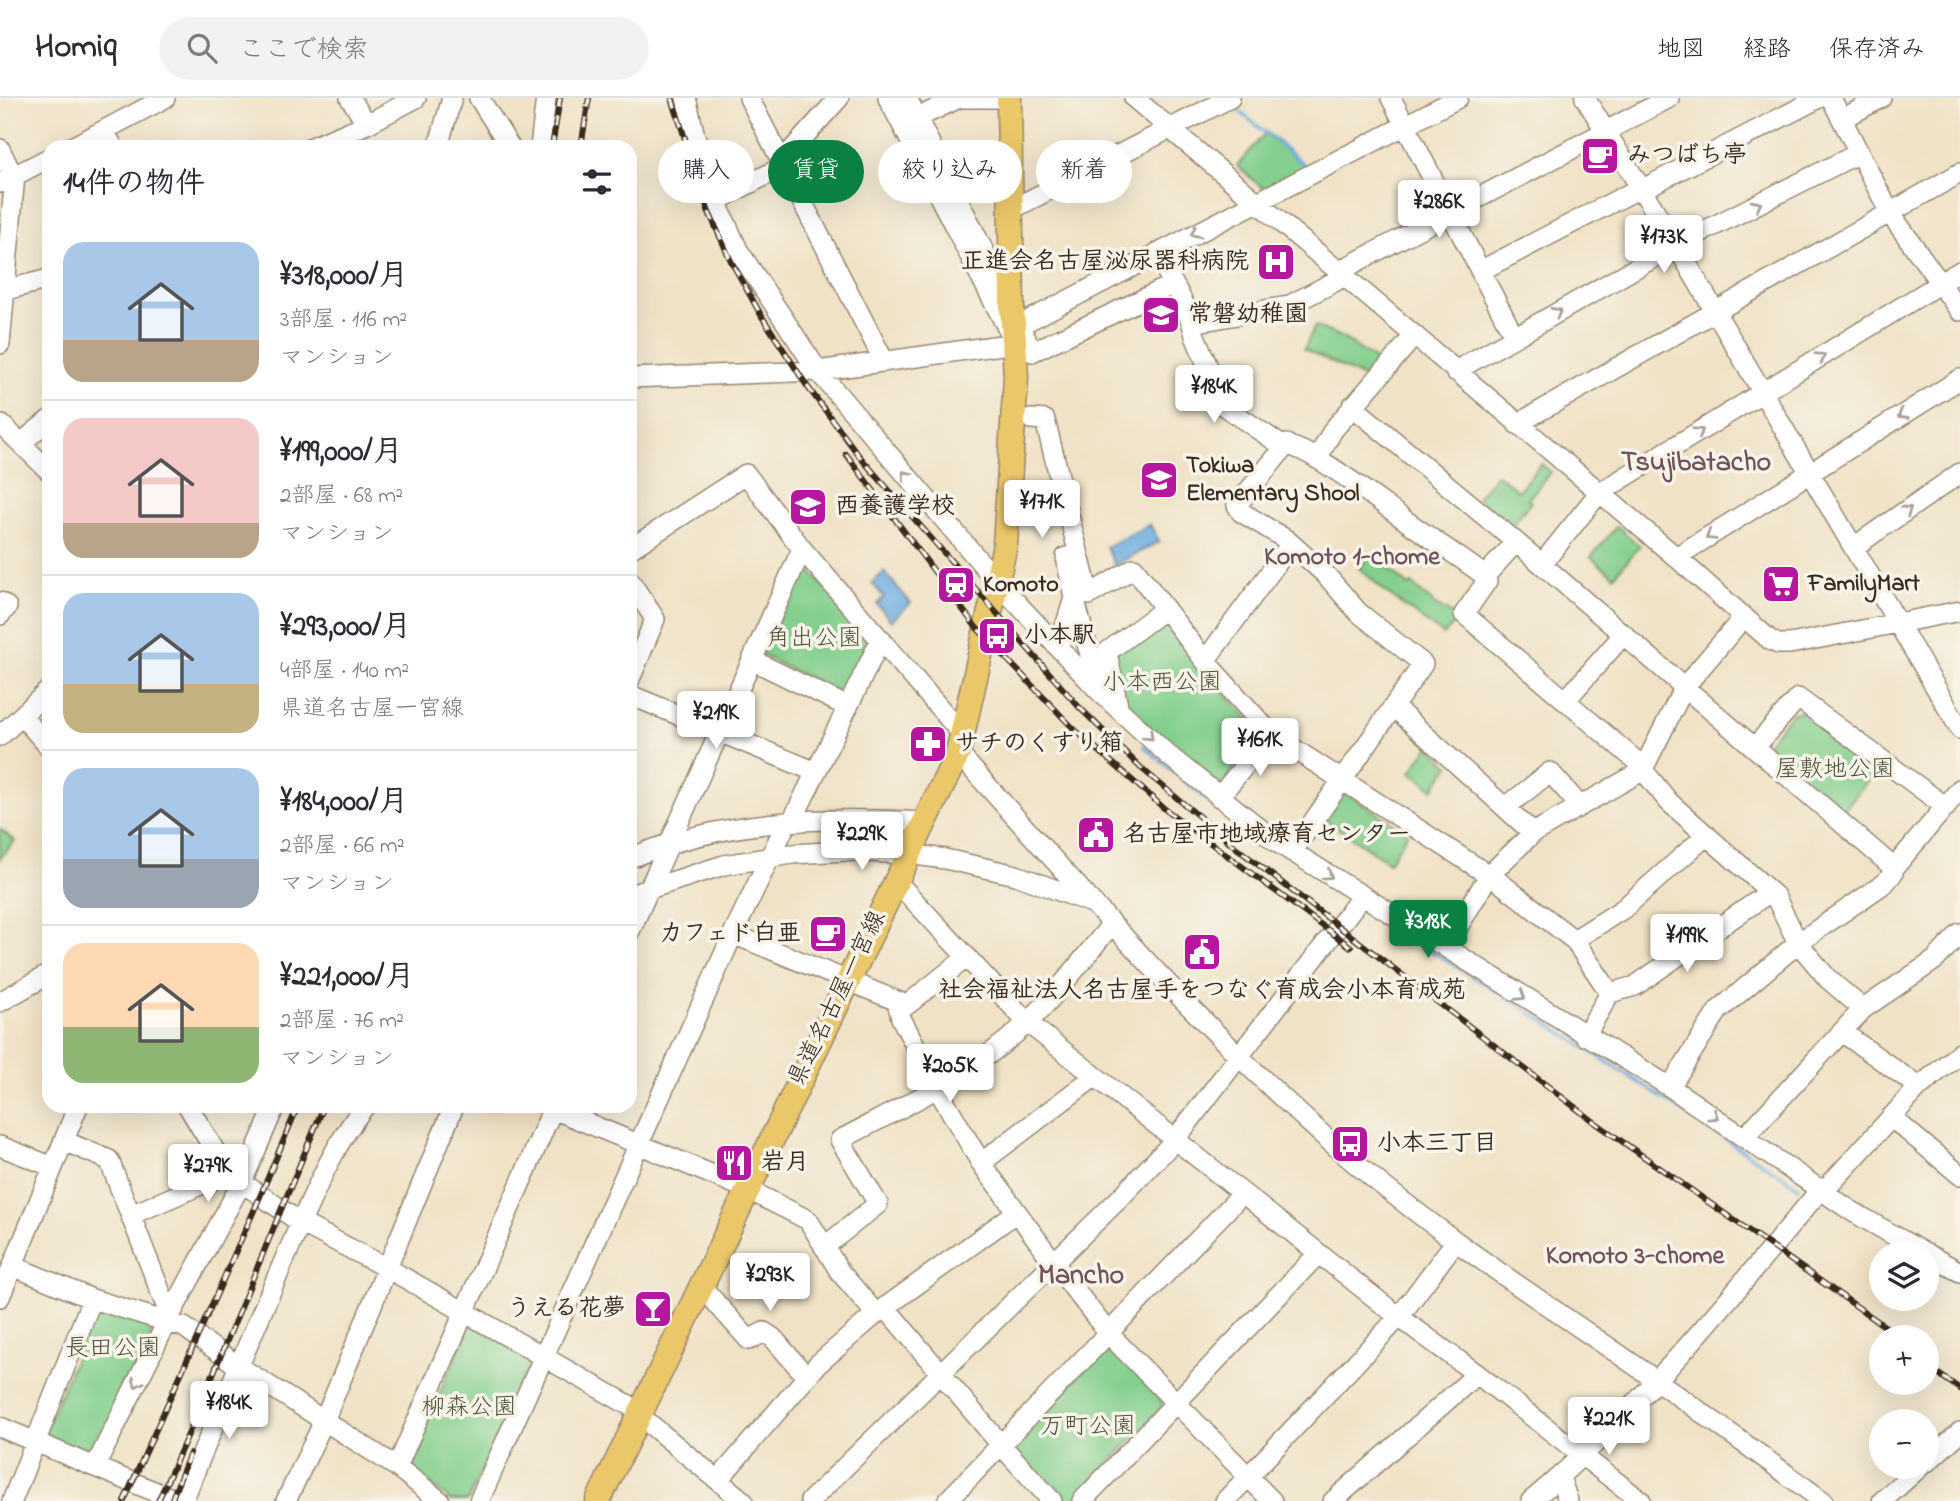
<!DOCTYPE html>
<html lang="ja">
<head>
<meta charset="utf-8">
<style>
  :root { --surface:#fff; --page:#f2f2f3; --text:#2b2b33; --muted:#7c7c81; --line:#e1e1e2; --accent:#0b8043 }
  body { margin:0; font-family:"Indie Flower","Klee One",sans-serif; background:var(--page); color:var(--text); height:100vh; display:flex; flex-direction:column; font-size:26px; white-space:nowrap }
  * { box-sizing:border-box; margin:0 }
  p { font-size:23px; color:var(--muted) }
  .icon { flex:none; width:38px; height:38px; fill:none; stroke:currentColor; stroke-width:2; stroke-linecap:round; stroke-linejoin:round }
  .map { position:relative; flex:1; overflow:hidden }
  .details { position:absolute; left:42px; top:42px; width:595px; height:973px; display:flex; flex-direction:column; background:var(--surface); border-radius:21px; box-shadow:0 7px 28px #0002 }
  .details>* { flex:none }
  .hud { position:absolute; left:658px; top:42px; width:665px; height:63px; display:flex; gap:14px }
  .buttons { position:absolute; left:1869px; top:1143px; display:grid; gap:14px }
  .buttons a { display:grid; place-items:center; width:70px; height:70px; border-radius:50%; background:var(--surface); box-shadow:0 7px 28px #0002; font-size:35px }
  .price { position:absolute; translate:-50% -60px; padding:0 16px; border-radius:7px; background:#fff; color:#222; font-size:23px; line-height:46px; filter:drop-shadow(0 2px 4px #0008) }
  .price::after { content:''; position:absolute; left:50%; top:42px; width:21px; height:16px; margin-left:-10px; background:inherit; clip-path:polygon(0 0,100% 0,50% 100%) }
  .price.active { background:var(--accent); color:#fff }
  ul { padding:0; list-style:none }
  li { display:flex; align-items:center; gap:21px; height:175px; padding:0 21px }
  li+li { border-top:2px solid var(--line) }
  li span { display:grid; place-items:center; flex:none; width:196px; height:140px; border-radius:21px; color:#555 }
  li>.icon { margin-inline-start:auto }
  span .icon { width:84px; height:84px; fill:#fffc; stroke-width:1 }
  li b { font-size:30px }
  h2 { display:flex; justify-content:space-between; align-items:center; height:84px; padding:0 21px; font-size:30px }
  .tag { padding:0 24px; border-radius:32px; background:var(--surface); box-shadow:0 7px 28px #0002; font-size:24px; line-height:63px }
  .tag.active { background:var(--accent); color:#fff }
  header { display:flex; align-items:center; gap:42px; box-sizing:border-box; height:98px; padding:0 35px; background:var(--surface); border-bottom:2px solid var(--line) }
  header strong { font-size:33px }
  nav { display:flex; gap:38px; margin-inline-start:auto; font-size:24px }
  .search { width:490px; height:63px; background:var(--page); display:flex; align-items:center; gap:18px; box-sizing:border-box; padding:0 24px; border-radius:38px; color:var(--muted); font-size:26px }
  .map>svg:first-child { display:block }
  .green { fill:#83cf8d; stroke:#5f7c56; stroke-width:2 }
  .water { fill:#6cace0; stroke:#546b7f; stroke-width:2 }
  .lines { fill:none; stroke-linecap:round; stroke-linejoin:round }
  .stream { stroke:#6cace0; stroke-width:3.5 }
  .minor-casing { stroke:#968672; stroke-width:22 }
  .major-casing { stroke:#968672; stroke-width:27 }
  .minor { stroke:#fff; stroke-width:19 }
  .major { stroke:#eac769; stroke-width:24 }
  .rail-casing { stroke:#3b2a1e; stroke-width:6 }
  .rail { stroke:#f7f3e8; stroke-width:3.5; stroke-dasharray:10; stroke-linecap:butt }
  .oneway { stroke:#a79f9a }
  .labels { text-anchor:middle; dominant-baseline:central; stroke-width:7; stroke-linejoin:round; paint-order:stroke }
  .poi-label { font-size:24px; font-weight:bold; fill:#3b2a1e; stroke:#f7f3e8; text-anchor:start }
  .park-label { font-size:24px; fill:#4d533a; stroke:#f7f3e8 }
  .street-label { font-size:24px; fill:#3b2a1e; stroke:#f7f3e8 }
  .neighbourhood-label { font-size:26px; font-weight:bold; fill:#71535b; stroke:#f7f3e8 }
  .quarter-label { font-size:28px; font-weight:bold; fill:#71535b; stroke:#f7f3e8 }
</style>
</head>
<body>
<header>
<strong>Homiq</strong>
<div class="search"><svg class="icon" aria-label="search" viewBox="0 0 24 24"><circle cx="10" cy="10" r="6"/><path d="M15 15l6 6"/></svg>ここで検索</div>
<nav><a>地図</a><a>経路</a><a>保存済み</a></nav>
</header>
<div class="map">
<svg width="1960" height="1403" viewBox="0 0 1960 1403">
  <rect width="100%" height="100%" fill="#f7f3e8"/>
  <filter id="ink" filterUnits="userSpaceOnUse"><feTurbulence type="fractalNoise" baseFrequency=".0143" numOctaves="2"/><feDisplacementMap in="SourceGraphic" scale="14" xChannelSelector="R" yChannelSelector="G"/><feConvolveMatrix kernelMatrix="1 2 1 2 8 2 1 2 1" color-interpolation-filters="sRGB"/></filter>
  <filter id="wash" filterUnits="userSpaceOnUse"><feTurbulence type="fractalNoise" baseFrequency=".00686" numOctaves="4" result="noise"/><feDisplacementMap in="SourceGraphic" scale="28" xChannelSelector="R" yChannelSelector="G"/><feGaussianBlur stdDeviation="1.57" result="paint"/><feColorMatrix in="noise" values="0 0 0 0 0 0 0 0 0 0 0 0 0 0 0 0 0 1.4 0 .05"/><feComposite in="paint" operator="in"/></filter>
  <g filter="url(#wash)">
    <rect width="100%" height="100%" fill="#f0e2c6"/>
    <path class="green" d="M1266,34L1309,70L1265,92L1237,68Z
      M1315,228L1341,239L1381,266L1368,282L1304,251Z
      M1541,366L1551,374L1528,401L1531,404L1510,429L1477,400L1497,376L1518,393Z
      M1617,428L1640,448L1614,478L1591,459Z
      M1372,456L1409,488L1412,486L1434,506L1458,520L1444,537L1390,498L1359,470Z
      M807,469L870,540L842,596L761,557L799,472Z
      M1162,520L1261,636L1220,689L1209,688L1124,605L1112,555Z
      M1804,613L1879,669L1841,715L1768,653V644L1792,615Z
      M1429,648L1450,668L1433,691L1411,674Z
      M1341,695H1346L1408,735L1389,764L1324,721Z
      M0,731L15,743L0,761Z
      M95,1212L156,1226L92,1360L47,1342L44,1335Z
      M470,1225L527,1258L529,1266L468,1403H451L408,1368Z
      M1106,1249L1112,1250L1162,1303L1161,1311L1073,1403H1061L1014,1352V1346Z"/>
    <path class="water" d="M1150,426L1159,444L1115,467L1106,449Z
      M884,474L911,505L891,523L877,506L884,499L872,485Z"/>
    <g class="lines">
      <path class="stream" d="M1239,13L1307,69
        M1144,648L1223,716L1260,743
        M1319,781L1338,796
        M1370,815L1540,920L1799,1089
        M1927,1167L1960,1185"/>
    </g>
  </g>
  <g filter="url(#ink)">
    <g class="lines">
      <defs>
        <path id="minor" d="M350,0L367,26
          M479,0L510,49
          M686,0L695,38L716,103L738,152L818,273L998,485L1100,594L1168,657L1278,745L1670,989L1850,1112L1924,1155
          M749,0L884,263
          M907,0L1010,205
          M1134,0L1676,459L1770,542L1778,546H1790L1960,513
          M1391,0L1514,238
          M1585,0L1676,147L1960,631
          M1831,0L1890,115L1960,213
          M917,20L959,0H1011
          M1842,21L1881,0
          M104,33L113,49
          M72,49L165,0
          M312,49L367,26L416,0
          M438,49L452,0
          M540,49L546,0
          M0,51L13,78
          M782,63L839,0
          M0,85L49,60
          M1641,92L1819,0
          M716,103L784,68
          M1012,111L1230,0
          M1157,155C1170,183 1189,207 1195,238L1225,309L1281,347C1305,344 1382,406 1405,422C1431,441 1459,458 1485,478
          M1480,173L1640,90
          M6,192L49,181
          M1192,225L1288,208L1336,183L1339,173L1669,0
          M1014,227H1020L1458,0
          M1020,227L1032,254L1172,187
          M0,246L15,77
          M1455,273L1676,147L1859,55
          M630,280L818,273L1015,245L888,0
          M1352,308L1516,444L1894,770
          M1031,321L1045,322L1089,497L1134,470L1205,563L1291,446
          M1517,326L1960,75
          M2,327L49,373
          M21,345L49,322
          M1287,346L1237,407L1241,414L1287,442L1326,477L1358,514L1423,566L1292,754
          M1317,361L1333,332L1414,238
          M1516,444L1485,478L1487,483L1464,516L1634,661L1669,704L1775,798L1798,845L1828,881L1863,911
          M1854,449L1960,375
          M630,451L746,376L802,451L963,637
          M1066,459L1074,500L1099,589
          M1676,459L1960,281
          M1542,466L1599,395L1960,173
          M630,483L655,521L630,581
          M0,504L7,509L0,517
          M1059,548L1074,500
          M752,562L848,609
          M1205,563L1271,636L1498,783L1574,842L1610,895
          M630,597L816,674
          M1565,603L1624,536
          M1118,608L1107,554L1165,511
          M1394,609L1533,735L1642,673L1685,588L1743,520
          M22,618L49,649
          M0,638L49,592
          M1755,649L1798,600L1946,709
          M958,655C1081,792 1202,932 1342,1054C1428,1128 1523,1191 1617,1255C1687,1303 1755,1353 1823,1403
          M1219,699L1271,636
          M1506,709L1550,674L1580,708
          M792,723L881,541
          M630,760C725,721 821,718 923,724
          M895,782L1028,925L1399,1219L1477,1276L1641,1403
          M630,797L724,767L792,756L845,753L908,756L945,761L1016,777L1089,804
          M630,833L802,451
          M733,836L907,907L967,859
          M1574,842L1623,811L1707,737
          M1446,849L1489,777L1533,735
          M897,903L901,920L937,990L981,1065L1054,1165L1109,1236L1272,1403
          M0,904L49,876
          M1842,934L1919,989
          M1585,938L1610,895L1635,888L1770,794
          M1670,989L1718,913L1798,845L1885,785L1893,775L1894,770L1960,691
          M188,1008L228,1075L301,1125L387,1170L641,1314
          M546,1008L747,1091L808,1122L840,1174L876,1216
          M1891,1019L1960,1077
          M1744,1040L1863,911L1935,862L1960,835
          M0,1048L53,1069
          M981,1065L1094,979
          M1823,1094L1919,989L1960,955
          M131,1117L228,1075
          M824,1149L878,1106L840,1042C904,1008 973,976 1027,925C1056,898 1085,858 1111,827
          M1927,1156L1960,1174
          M13,1168L92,1201L184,1229L238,1268L397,1369L440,1403
          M701,1188L749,1242L764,1234L773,1240L806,1278
          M0,1199L78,1008
          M885,1209L1001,1347L1052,1403
          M170,1218L242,1084L275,1008
          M639,1317L743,1403
          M0,1329L95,1369L170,1218L109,1062L64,1043
          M1927,1364L1960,1334
          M95,1369L178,1403
          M397,1369L554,1008
          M1560,1379L1568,1403
          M718,1382L818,1266L876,1216L1017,1114
          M12,1403L92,1201
          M183,1403C216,1321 251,1239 286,1158C308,1110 331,1049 365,1008
          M286,1403L324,1323L454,1008
          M479,1403L733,836L787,724
          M810,1403L1120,1100L1174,1043L1362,798
          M947,1403L1242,1096
          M1082,1403L1318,1156
          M1225,1403L1399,1219L1455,1144
          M1333,1403L1477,1276
          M1531,1403C1641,1311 1729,1201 1820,1092
          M1882,1403L1921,1368"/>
        <path id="major" d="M598,1403L958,655L1005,447L1016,279L1012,209L1009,0"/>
      </defs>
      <use href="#minor" class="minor-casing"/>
      <use href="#major" class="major-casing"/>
      <use href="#minor" class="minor"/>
      <use href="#major" class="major"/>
      <defs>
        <path id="rail" d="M672,0L708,112L731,163L761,217L807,288L860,359L1079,609L1141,670L1239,752L1593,1023L1900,1239
          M552,49L560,0
          M581,49L589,0
          M846,356L976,529L1074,631L1166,712L1351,849
          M1927,1268L1960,1291
          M124,1403L256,1108L298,1008
          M158,1403L190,1332L324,1008
          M171,1403L190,1355"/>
      </defs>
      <use href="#rail" class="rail-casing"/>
      <use href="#rail" class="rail"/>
    </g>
    <defs><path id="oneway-chevron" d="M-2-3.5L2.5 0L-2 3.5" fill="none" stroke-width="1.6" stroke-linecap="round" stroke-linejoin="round" transform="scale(1.75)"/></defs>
    <g class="oneway">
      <use href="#oneway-chevron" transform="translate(1757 107) rotate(-27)"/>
      <use href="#oneway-chevron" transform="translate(1195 135) rotate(153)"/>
      <use href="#oneway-chevron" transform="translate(1557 214) rotate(-29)"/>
      <use href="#oneway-chevron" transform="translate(1821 259) rotate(-32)"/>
      <use href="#oneway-chevron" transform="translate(1902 317) rotate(148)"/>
      <use href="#oneway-chevron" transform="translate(1699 334) rotate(-32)"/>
      <use href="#oneway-chevron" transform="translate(906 377) rotate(-131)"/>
      <use href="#oneway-chevron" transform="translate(1907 412) rotate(-35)"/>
      <use href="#oneway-chevron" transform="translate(1710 438) rotate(148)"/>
      <use href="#oneway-chevron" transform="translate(1149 638) rotate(44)"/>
      <use href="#oneway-chevron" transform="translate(1328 777) rotate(32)"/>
      <use href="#oneway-chevron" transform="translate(1521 898) rotate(32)"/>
      <use href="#oneway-chevron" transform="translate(1714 1018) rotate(34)"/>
      <use href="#oneway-chevron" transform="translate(137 1285) rotate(116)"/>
    </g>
  </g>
  <defs>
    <symbol id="cafe-square" viewBox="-11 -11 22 22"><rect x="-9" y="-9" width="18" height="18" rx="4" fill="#b5179e" stroke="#f7f3e8"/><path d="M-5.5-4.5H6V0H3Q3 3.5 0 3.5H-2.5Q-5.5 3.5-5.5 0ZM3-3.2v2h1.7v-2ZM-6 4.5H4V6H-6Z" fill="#fff"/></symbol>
    <symbol id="hospital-square" viewBox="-11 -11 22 22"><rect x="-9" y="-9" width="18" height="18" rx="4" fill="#b5179e" stroke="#f7f3e8"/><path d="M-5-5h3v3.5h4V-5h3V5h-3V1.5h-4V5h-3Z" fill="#fff"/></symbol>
    <symbol id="school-square" viewBox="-11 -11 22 22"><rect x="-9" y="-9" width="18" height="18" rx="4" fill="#b5179e" stroke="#f7f3e8"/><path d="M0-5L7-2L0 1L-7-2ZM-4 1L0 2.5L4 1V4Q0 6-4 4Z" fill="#fff"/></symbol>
    <symbol id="supermarket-square" viewBox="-11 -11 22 22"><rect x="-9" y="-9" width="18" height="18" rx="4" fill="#b5179e" stroke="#f7f3e8"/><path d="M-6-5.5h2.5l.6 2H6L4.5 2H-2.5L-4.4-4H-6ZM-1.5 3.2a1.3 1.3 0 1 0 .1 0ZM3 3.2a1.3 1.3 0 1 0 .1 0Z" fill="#fff"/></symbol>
    <symbol id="station-square" viewBox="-11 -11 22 22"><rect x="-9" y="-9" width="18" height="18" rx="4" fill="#b5179e" stroke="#f7f3e8"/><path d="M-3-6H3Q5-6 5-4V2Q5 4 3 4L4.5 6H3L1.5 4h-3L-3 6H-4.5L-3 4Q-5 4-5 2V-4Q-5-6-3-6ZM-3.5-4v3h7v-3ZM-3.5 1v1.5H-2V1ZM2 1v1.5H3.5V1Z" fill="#fff"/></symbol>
    <symbol id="bus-square" viewBox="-11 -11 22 22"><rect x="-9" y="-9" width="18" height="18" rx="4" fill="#b5179e" stroke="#f7f3e8"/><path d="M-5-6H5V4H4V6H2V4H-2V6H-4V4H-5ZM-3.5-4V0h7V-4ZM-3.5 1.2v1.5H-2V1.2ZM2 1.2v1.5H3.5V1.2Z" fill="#fff"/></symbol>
    <symbol id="pharmacy-square" viewBox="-11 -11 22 22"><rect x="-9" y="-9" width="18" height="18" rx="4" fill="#b5179e" stroke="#f7f3e8"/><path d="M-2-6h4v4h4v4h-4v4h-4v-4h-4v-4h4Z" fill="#fff"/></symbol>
    <symbol id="civic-square" viewBox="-11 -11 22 22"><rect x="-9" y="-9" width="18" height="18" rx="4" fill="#b5179e" stroke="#f7f3e8"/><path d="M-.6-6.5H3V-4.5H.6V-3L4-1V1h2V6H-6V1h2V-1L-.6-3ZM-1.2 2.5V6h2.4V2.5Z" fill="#fff"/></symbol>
    <symbol id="restaurant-square" viewBox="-11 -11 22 22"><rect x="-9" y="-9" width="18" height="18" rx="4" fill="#b5179e" stroke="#f7f3e8"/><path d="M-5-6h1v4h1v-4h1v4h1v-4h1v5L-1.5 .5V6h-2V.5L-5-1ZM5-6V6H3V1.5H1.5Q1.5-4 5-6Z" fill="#fff"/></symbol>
    <symbol id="bar-square" viewBox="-11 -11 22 22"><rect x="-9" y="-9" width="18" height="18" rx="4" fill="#b5179e" stroke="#f7f3e8"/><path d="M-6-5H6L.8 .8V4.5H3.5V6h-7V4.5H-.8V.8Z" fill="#fff"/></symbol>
  </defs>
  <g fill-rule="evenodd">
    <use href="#cafe-square" x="1578" y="36" width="44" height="44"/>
    <use href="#hospital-square" x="1254" y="142" width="44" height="44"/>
    <use href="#school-square" x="1139" y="195" width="44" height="44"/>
    <use href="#school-square" x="1137" y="360" width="44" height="44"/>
    <use href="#school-square" x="786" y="387" width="44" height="44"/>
    <use href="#supermarket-square" x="1759" y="464" width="44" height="44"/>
    <use href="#station-square" x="934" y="465" width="44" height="44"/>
    <use href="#bus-square" x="975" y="516" width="44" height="44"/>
    <use href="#pharmacy-square" x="906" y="624" width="44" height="44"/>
    <use href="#civic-square" x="1074" y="715" width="44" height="44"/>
    <use href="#cafe-square" x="806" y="814" width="44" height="44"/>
    <use href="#civic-square" x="1180" y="832" width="44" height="44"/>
    <use href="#bus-square" x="1328" y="1024" width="44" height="44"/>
    <use href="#restaurant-square" x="712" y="1043" width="44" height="44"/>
    <use href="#bar-square" x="631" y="1189" width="44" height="44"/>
  </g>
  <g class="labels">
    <g class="poi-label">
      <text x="1627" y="58">みつばち亭</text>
      <text x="1249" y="164" text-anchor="end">正進会名古屋泌尿器科病院</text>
      <text x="1188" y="217">常磐幼稚園</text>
      <text x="1186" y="368">Tokiwa<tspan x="1186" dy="28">Elementary Shool</tspan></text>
      <text x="835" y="409">西養護学校</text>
      <text x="1808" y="486">FamilyMart</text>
      <text x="983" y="487">Komoto</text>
      <text x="1024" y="538">小本駅</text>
      <text x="955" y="646">サチのくすり箱</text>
      <text x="1123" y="737">名古屋市地域療育センター</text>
      <text x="801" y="836" text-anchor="end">カフェド白亜</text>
      <text x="1202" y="893" text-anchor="middle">社会福祉法人名古屋手をつなぐ育成会小本育成苑</text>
      <text x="1377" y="1046">小本三丁目</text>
      <text x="761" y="1065">岩月</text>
      <text x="626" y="1211" text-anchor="end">うえる花夢</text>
    </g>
    <g class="park-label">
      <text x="814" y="541">角出公園</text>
      <text x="1162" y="585">小本西公園</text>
      <text x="1835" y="672">屋敷地公園</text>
      <text x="113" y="1251">長田公園</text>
      <text x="469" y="1310">柳森公園</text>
      <text x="1088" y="1329">万町公園</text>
    </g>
    <g class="street-label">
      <text transform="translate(838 901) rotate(-64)">県道名古屋一宮線</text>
    </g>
    <g class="neighbourhood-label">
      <text x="1352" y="460">Komoto 1-chome</text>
      <text x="1635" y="1159">Komoto 3-chome</text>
    </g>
    <g class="quarter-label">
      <text x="1696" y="365">Tsujibatacho</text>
      <text x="1081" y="1178">Mancho</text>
    </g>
  </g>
</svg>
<div class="buttons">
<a><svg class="icon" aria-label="layers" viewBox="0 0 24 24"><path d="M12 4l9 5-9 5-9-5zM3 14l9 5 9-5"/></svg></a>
<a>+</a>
<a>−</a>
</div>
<b class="price" style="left:1439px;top:142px">¥286K</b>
<b class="price" style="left:1664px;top:177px">¥173K</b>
<b class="price" style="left:1214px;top:327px">¥184K</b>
<b class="price" style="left:1042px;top:442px">¥171K</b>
<b class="price" style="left:716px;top:653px">¥219K</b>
<b class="price" style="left:1260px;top:680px">¥161K</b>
<b class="price" style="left:862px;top:774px">¥229K</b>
<b class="price active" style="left:1428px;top:862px">¥318K</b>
<b class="price" style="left:1687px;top:876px">¥199K</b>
<b class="price" style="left:950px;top:1006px">¥205K</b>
<b class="price" style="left:208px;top:1106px">¥279K</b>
<b class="price" style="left:770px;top:1215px">¥293K</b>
<b class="price" style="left:229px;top:1343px">¥184K</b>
<b class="price" style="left:1609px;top:1359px">¥221K</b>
<div class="hud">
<a class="tag">購入</a>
<a class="tag active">賃貸</a>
<a class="tag">絞り込み</a>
<a class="tag">新着</a>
</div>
<section class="details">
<h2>14件の物件<svg class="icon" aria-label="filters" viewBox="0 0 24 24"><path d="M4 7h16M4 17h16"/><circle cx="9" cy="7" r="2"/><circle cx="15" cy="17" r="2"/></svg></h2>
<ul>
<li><span style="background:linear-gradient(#a9c7e8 70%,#b9a48a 0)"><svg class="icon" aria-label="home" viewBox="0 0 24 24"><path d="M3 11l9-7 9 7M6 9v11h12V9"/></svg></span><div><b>¥318,000/月</b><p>3部屋 · 116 m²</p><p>マンション</p></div></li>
<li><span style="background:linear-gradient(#f6c9c9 75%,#b9a48a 0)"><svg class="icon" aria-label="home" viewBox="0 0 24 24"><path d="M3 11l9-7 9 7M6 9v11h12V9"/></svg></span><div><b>¥199,000/月</b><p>2部屋 · 68 m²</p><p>マンション</p></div></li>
<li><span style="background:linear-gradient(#a9c7e8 65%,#c2b280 0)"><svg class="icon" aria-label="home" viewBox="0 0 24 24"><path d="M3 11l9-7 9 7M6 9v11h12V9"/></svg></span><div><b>¥293,000/月</b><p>4部屋 · 140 m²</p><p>県道名古屋一宮線</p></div></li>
<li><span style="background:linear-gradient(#a9c7e8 65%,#9aa5b1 0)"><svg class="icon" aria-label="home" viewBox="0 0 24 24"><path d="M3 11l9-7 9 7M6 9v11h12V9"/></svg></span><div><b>¥184,000/月</b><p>2部屋 · 66 m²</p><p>マンション</p></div></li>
<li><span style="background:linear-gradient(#ffd9b3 60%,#8fb573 0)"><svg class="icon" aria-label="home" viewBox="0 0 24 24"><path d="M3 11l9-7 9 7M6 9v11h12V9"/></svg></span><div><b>¥221,000/月</b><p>2部屋 · 76 m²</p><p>マンション</p></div></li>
</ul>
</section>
</div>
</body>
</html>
